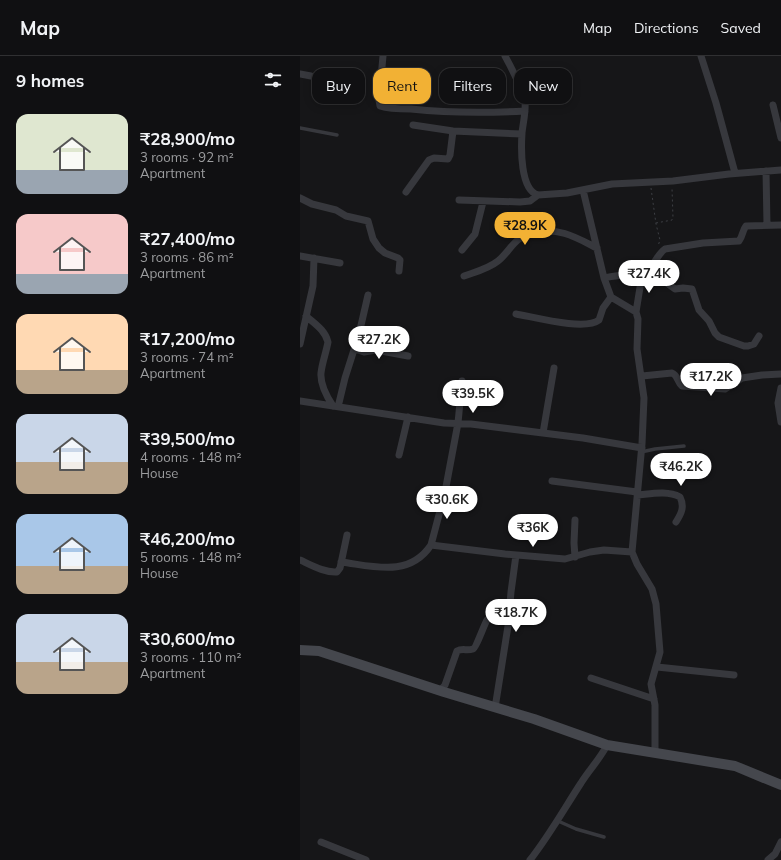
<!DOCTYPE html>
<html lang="en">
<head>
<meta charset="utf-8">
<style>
  :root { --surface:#101012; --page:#1e1e20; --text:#f1f3f6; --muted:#9c9d9f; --line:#303032; --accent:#f2b134 }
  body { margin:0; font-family:Mulish,sans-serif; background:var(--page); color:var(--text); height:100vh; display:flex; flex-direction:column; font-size:15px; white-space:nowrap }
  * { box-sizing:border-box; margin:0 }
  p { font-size:13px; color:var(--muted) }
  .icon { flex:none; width:22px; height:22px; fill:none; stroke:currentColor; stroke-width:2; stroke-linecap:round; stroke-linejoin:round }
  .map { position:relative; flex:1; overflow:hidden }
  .drawer { display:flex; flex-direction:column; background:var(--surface); width:300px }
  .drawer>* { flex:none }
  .top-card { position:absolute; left:12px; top:12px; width:380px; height:36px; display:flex; gap:8px }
  .price { position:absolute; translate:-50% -34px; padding:0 9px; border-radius:14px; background:#fff; color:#222; font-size:13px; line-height:26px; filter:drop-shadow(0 1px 2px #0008) }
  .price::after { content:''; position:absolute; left:50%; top:24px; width:12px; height:9px; margin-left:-6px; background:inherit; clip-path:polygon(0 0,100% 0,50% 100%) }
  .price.active { background:var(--accent); color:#111 }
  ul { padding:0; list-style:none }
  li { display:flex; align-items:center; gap:12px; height:100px; padding:0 16px }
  li span { display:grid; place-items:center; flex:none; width:112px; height:80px; border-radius:12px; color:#555 }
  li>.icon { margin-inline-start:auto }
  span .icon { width:48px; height:48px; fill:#fffc; stroke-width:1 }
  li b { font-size:17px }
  h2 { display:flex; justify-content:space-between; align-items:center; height:48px; padding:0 16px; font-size:17px }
  .chip { padding:0 14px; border-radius:12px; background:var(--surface); box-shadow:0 2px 10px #0003,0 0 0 1px var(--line); font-size:14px; line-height:36px }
  .chip.active { background:var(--accent); color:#111 }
  header { display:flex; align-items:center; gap:24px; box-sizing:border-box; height:56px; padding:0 20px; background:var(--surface); border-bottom:1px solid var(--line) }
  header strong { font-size:19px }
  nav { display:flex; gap:22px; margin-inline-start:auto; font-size:14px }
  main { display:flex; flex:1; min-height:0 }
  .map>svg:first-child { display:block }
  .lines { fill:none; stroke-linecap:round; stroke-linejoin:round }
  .path { stroke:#3d3f44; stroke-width:1; stroke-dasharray:2 3; stroke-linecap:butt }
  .service { stroke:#37383d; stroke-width:3.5 }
  .minor { stroke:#37383d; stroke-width:7 }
  .secondary { stroke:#45474d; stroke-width:10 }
</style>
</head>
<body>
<header>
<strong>Map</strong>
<nav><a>Map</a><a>Directions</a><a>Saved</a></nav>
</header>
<main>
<section class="drawer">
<h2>9 homes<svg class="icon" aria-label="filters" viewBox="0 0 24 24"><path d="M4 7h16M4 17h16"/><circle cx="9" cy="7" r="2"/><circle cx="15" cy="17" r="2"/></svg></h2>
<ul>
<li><span style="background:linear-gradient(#dfe7d0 70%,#9aa5b1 0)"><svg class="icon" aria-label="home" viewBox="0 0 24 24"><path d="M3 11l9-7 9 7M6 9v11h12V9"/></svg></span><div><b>₹28,900/mo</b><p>3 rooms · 92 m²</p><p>Apartment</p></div></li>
<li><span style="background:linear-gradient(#f6c9c9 75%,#9aa5b1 0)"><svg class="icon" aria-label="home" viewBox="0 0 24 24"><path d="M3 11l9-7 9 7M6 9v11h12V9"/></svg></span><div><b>₹27,400/mo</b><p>3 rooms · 86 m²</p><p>Apartment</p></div></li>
<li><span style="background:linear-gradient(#ffd9b3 70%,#b9a48a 0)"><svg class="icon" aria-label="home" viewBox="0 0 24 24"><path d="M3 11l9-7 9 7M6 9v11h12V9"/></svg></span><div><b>₹17,200/mo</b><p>3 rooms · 74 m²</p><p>Apartment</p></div></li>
<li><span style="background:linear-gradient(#c9d6e8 60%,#b9a48a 0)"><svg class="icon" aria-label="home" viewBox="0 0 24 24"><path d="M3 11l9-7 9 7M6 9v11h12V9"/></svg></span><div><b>₹39,500/mo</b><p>4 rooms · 148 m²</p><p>House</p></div></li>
<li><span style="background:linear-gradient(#a9c7e8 65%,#b9a48a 0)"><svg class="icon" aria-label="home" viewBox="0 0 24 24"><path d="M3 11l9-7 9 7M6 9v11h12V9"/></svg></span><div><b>₹46,200/mo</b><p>5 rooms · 148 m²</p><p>House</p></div></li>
<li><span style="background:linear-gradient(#c9d6e8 60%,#b9a48a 0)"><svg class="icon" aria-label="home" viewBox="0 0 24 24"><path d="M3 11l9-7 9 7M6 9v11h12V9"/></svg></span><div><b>₹30,600/mo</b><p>3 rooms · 110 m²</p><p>Apartment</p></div></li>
</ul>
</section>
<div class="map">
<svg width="481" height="804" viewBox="0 0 481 804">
  <rect width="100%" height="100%" fill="#161618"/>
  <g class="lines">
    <path class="path" d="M351,132L356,168L360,184L358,190
      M356,167L372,164L373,162L372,132"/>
    <path class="service" d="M0,72L37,79
      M341,396L355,393L384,390
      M258,765L276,773L304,781"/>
    <path class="minor" d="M83,0L79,44L80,50C89,53 101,53 111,53C149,57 187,57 225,55
      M205,0C212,13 222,31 225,46C226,56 223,67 222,77C221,92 220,134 238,139L267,137L312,128L373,125L429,118L481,114
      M401,0L416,47L435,117
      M0,18L11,20
      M473,49L481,82
      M113,69L153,75L222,78
      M466,115L467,169
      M283,134L304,222L311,241L336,256L338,263L337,293L344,342L342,388L332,496L337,508L352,533L356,548L360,596L351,628L355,649V697
      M106,136L129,104L134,102L148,103L150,99L153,75
      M0,142L12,148L36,154L46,160L68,165L73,183L79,192L85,197L98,202L100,204L99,215
      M159,144L220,146L230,145L238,139
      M162,194L175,178L183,146
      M0,200L40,207
      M164,220C175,216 188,213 198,205C206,199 211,189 219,183C224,179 230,178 236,176C261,172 275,181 297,192
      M304,222C318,218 340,220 351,211C356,205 358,198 365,193L403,187L439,185C443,180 442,175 446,170L481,169
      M341,222H351L361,223L375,233L383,232L392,233L399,254L409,265L415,277L419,281L444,290H448L454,288L459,280
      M336,256L342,219
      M216,258C234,261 285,275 299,264L303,252L311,241
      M6,260C15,268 25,274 28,286C26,297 22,307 21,317C20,329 27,341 33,350
      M0,288L13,230L14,202
      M55,293L64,296L76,294L108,300
      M342,320L372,317C378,319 377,326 382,330L425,333L442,322L462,319L481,318
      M481,332L478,347L481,366
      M0,345L144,367L171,368L283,382L342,392
      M38,351L45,322L59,278L68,239
      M243,377L254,312
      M99,399L108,361
      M252,425L337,436
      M337,439C350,438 367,434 380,441C385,451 381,458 376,466
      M275,464L274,487L275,501
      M131,489L205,498L265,503L290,496L304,494L332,496
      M0,504C11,509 25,517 37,516L40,512L47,479
      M41,506C73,510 109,522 131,489L145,436L158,367L162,325
      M357,611L434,619
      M291,622L354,643
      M140,635L145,629L157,595C162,592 167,595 173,593C176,592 184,569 187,564L195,561L208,563
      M195,652L208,570L211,536L216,499
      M21,786L66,804
      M230,804C249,780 264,753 281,727C289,714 300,703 307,689
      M468,804L475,798L481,786"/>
    <path class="secondary" d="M0,594L19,595L144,636L234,663L307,689L435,710L481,729"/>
  </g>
</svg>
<b class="price active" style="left:225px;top:190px">₹28.9K</b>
<b class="price" style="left:349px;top:238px">₹27.4K</b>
<b class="price" style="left:79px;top:304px">₹27.2K</b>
<b class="price" style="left:411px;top:341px">₹17.2K</b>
<b class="price" style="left:173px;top:358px">₹39.5K</b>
<b class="price" style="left:381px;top:431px">₹46.2K</b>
<b class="price" style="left:147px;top:464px">₹30.6K</b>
<b class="price" style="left:233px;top:492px">₹36K</b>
<b class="price" style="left:216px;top:577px">₹18.7K</b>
<div class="top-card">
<a class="chip">Buy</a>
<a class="chip active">Rent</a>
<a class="chip">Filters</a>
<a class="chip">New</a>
</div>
</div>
</main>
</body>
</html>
